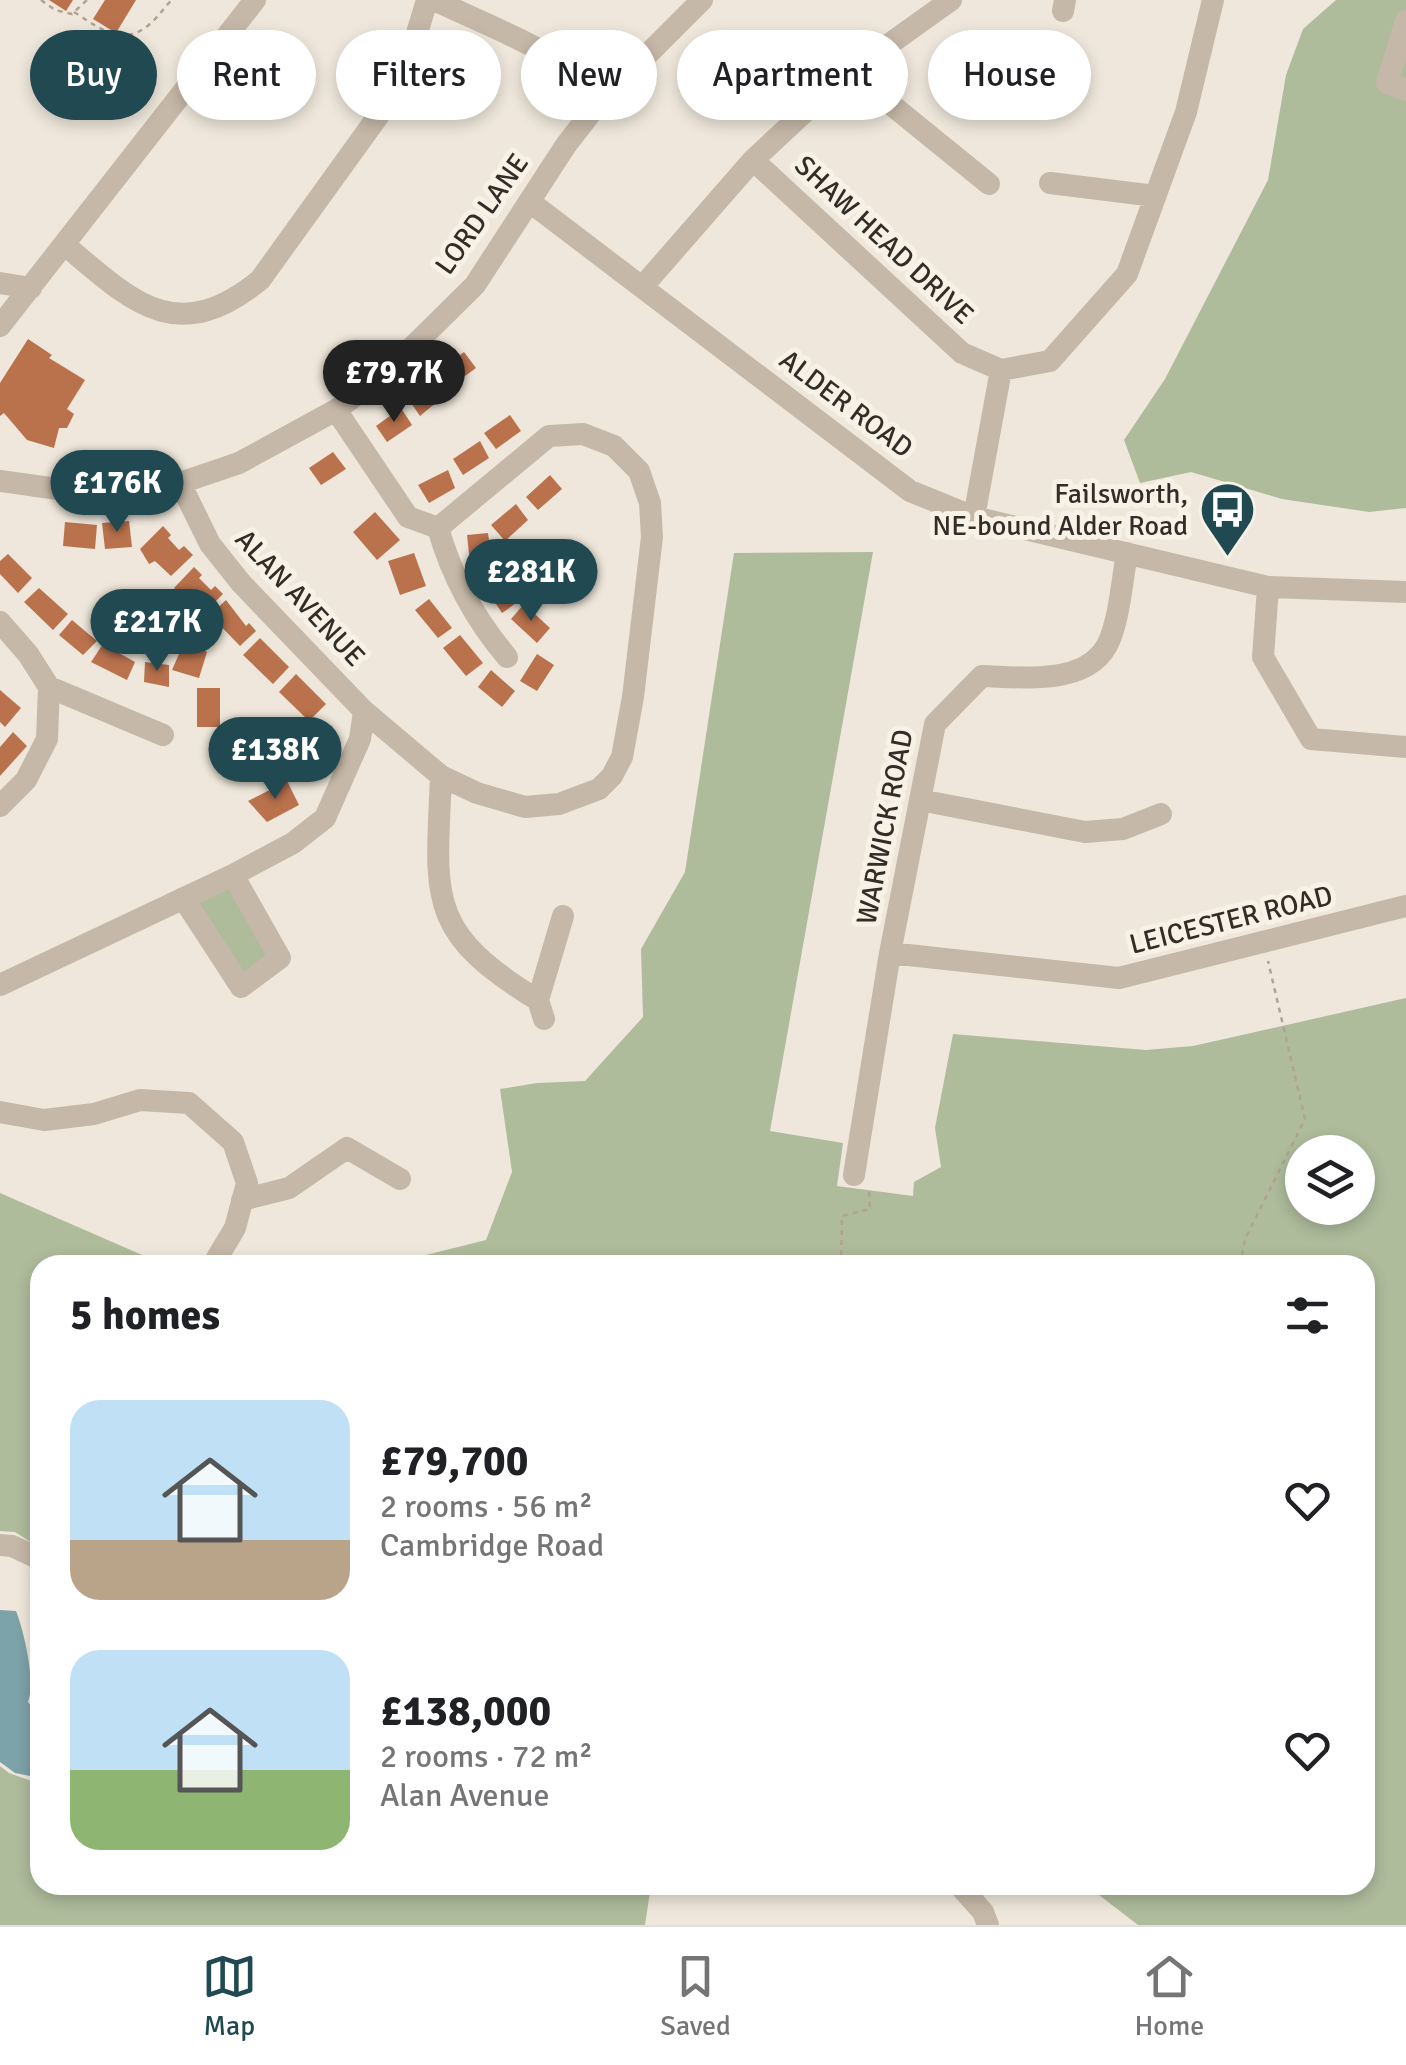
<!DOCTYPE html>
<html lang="en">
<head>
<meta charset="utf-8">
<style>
  :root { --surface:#fff; --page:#f2f2f2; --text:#202124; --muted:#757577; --line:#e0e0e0; --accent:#214951 }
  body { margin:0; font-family:Signika,sans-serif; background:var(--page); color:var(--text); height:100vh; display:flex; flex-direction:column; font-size:38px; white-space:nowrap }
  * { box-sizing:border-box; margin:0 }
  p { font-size:32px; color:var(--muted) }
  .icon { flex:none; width:55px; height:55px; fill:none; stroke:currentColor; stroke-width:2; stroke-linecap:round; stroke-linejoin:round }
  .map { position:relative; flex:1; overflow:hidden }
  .panel { position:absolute; left:30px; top:1255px; width:1345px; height:640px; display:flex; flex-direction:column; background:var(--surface); border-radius:30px; box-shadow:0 5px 15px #0003 }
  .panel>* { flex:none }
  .banner { position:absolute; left:30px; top:30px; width:1348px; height:90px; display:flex; gap:20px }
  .fabs { position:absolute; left:1285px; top:1135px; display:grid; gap:20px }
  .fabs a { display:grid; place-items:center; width:90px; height:90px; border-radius:50%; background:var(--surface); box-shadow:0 5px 15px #0003; font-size:50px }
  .price { position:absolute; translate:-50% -85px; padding:0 22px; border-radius:35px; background:var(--accent); color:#fff; font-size:32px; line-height:65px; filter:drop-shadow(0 2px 5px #0008) }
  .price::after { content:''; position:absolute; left:50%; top:60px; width:30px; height:22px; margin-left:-15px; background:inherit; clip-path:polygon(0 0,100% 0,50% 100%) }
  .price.active { background:#222; color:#fff }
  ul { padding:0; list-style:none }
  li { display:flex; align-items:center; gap:30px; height:250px; padding:0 40px }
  li span { display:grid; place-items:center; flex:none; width:280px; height:200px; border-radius:30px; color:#555 }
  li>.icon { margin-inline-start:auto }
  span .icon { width:120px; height:120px; fill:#fffc; stroke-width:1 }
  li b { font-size:42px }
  h2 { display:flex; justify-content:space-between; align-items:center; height:120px; padding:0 40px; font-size:42px }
  .pill { padding:0 35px; border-radius:45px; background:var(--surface); box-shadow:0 5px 15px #0003; font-size:35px; line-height:90px }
  .pill.active { background:var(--accent); color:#fff }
  .dock { display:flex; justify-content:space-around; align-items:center; height:140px; border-top:2px solid var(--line); background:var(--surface); font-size:28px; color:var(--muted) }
  .dock a { display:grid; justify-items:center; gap:5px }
  .dock .active { color:var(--accent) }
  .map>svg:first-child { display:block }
  .green { fill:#aebc9c; fill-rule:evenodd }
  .water { fill:#7ca3a9 }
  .building { fill:#ba724d }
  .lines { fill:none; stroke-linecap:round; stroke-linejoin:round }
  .path { stroke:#b1a392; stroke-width:2.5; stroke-dasharray:5 5; stroke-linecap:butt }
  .minor { stroke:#c6b8a8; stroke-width:22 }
  .labels { text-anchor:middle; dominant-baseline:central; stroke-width:10; stroke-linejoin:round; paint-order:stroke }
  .street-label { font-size:28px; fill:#332c27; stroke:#f7f1e6 }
  .poi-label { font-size:28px; fill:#332c27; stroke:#f7f1e6; text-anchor:end }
</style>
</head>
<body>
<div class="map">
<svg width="1406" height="1925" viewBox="0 0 1406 1925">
  <rect width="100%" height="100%" fill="#efe7db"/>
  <path class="green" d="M1336,0H1406V508L1369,512L1282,499L1191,472L1140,483L1124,440L1165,379L1268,180L1286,75L1303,29Z
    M873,552L770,1131L843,1143L837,1186L913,1196L914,1182L941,1167L935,1128L953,1034L1146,1050L1193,1046L1406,998V1925H1138L1086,1885H1365V1265H386L486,1240L512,1172L500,1089L537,1083L585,1081L643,1017L641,949L685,872L734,553ZM1302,1152H1358V1208H1302Z
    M230,880L271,956L247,978L188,898Z
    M0,1193L165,1265H40V1548L15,1532L0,1531Z
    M0,1766L9,1773L40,1784V1885H651L645,1925H0Z"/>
  <path class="water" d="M0,1610L16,1611C24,1631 36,1683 28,1702L40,1716V1778L15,1773L0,1762Z"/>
  <path class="building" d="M49,0H73L66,11Z
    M105,0H136L116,33L93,19Z
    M28,339L52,355L49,358L85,380L67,409L74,414L67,428H59L54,448L27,440L4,413L0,416V383Z
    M464,352L476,368L450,387L438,371Z
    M433,380L443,397L420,416L409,400Z
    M401,408L412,425L387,442L376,426Z
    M510,415L521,431L496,449L484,433Z
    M480,441L489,458L463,475L453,459Z
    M333,452L346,469L321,485L309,468Z
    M448,470L455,488L429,503L418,485Z
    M550,475L562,489L538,510L526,497Z
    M516,504L528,520L505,541L491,525Z
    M375,512L400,540L377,560L353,532Z
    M129,521L132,547L105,549L102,523Z
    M65,522L97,525L95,549L63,546Z
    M163,526L171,535L168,538L179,550L184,546L193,555L171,576L155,561L149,564L140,549Z
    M488,533L492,560L470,563L467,535Z
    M414,553L426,586L400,595L388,561Z
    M8,554L32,578L18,593L0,574V561Z
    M194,567L202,575L199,578L211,590L215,586L223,594L206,611L190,596L186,600L174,588Z
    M502,569L522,599L502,613L482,583Z
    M39,588L68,614L53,630L24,602Z
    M429,599L452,628L438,638L415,610Z
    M226,600L246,626L249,623L256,631L240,646L210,615Z
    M524,604L550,628L537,643L511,619Z
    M72,620L97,641L83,655L59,635Z
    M460,635L483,663L466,676L443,648Z
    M186,638L207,652L199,678L172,670Z
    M260,638L289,667L273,684L243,655Z
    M103,644L135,662L127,680L91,662Z
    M537,654L554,665L537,691L520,681Z
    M145,662L169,665V687L144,682Z
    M491,670L515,691L502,707L478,687Z
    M296,674L326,704L309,721L279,692Z
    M197,688H220V727H197Z
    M0,690L21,708L5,727L0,722Z
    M13,732L27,746L0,776V747Z
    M287,781L299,805L267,822L248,801Z"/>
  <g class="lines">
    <path class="path" d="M41,0L55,10L72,14L87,0
      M74,12C102,30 126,50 155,19C162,12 165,6 172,0
      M841,1265L842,1216L870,1209L869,1190
      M1240,1265L1245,1239L1305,1119L1268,961"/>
    <path class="minor" d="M434,0C494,28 555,51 606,94
      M1063,11L1065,0
      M1406,21L1387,83L1406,90
      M851,72L989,184
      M753,160L962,353L1001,370L1050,361L1127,274L1186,112L1213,0
      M1050,183L1155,196
      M530,202L910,491L974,517L1268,587L1406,592
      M65,245C133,303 177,347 260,280L402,83L427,0
      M0,283L31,288
      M643,286L753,160L839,80L951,0
      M0,326L255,0
      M336,410L408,517L438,528L549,436L583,434L614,446L639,471L650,503L652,537L633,697L622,757L612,776L599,789L559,804L525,807L477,793L441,776L364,711
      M0,481L93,494L180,483L239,463L336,410L386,373L475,285L566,145L597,105L702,0
      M974,517L1001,370
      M438,528C452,577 474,618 507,657
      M1268,587L1263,657L1311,739L1406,747
      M0,622L28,654L49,687L47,739L26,780L0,806
      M49,687L163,735
      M441,776C436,897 425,932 538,1000
      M920,800L1085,832L1123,829L1161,814
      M183,898L241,987L280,958L233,875
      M890,953L1119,978L1406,906
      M0,985L233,875L293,843L325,818L360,739L364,711L241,583L210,544L180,483
      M544,1019L538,1000L563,916
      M0,1112L44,1120L94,1114L140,1100L189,1103L233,1142L247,1183L235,1228L217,1258
      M854,1175L890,953L935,724L982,676C1023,677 1091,687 1110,639C1120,613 1122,581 1127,553
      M242,1200L289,1188L347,1148L400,1179
      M0,1545L12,1546L40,1559
      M959,1885L983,1912L988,1925"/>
  </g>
  <defs>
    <symbol id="bus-pin" viewBox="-11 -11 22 30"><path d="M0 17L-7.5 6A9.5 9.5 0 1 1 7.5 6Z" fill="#214951" stroke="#f7f1e6"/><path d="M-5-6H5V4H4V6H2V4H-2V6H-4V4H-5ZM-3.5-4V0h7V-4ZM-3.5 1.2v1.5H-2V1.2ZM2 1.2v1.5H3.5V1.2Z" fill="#fff"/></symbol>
  </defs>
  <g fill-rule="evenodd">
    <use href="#bus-pin" x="1196" y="478" width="63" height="86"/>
  </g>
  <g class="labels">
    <g class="street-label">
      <text transform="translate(482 214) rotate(-55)">LORD LANE</text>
      <text transform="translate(884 240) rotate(43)">SHAW HEAD DRIVE</text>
      <text transform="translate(846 404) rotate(37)">ALDER ROAD</text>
      <text transform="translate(300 598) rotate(47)">ALAN AVENUE</text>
      <text transform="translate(885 827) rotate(-79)">WARWICK ROAD</text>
      <text transform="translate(1231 920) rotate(-14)">LEICESTER ROAD</text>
    </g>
    <g class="poi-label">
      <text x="1188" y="494">Failsworth,<tspan x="1188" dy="32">NE-bound Alder Road</tspan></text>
    </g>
  </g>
</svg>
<div class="fabs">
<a><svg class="icon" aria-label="layers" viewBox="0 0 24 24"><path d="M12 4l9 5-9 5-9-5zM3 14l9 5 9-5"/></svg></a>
</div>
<b class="price active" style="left:394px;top:425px">£79.7K</b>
<b class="price" style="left:117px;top:535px">£176K</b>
<b class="price" style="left:531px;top:624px">£281K</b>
<b class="price" style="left:157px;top:674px">£217K</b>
<b class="price" style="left:275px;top:802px">£138K</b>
<div class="banner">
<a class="pill active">Buy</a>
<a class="pill">Rent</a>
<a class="pill">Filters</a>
<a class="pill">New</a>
<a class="pill">Apartment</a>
<a class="pill">House</a>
</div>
<section class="panel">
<h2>5 homes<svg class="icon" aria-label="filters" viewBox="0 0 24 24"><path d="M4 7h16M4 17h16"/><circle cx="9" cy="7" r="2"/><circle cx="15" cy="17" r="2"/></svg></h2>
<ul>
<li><span style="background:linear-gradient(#bfe0f5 70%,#b9a48a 0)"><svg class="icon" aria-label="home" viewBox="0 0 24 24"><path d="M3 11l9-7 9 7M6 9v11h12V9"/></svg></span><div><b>£79,700</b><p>2 rooms · 56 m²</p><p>Cambridge Road</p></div><svg class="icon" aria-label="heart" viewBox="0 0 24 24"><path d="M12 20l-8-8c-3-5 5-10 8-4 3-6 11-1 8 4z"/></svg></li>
<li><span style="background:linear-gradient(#bfe0f5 60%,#8fb573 0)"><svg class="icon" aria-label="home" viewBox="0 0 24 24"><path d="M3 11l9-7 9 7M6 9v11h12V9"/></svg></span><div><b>£138,000</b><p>2 rooms · 72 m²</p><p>Alan Avenue</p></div><svg class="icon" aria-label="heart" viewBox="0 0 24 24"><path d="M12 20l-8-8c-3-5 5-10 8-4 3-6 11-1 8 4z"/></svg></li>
</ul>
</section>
</div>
<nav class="dock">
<a class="active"><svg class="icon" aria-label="map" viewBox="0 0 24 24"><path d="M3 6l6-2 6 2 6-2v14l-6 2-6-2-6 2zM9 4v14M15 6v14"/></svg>Map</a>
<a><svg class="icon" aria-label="saved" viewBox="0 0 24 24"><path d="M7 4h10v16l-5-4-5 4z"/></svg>Saved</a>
<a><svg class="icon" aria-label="home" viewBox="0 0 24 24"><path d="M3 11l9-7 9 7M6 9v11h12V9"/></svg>Home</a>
</nav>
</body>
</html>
